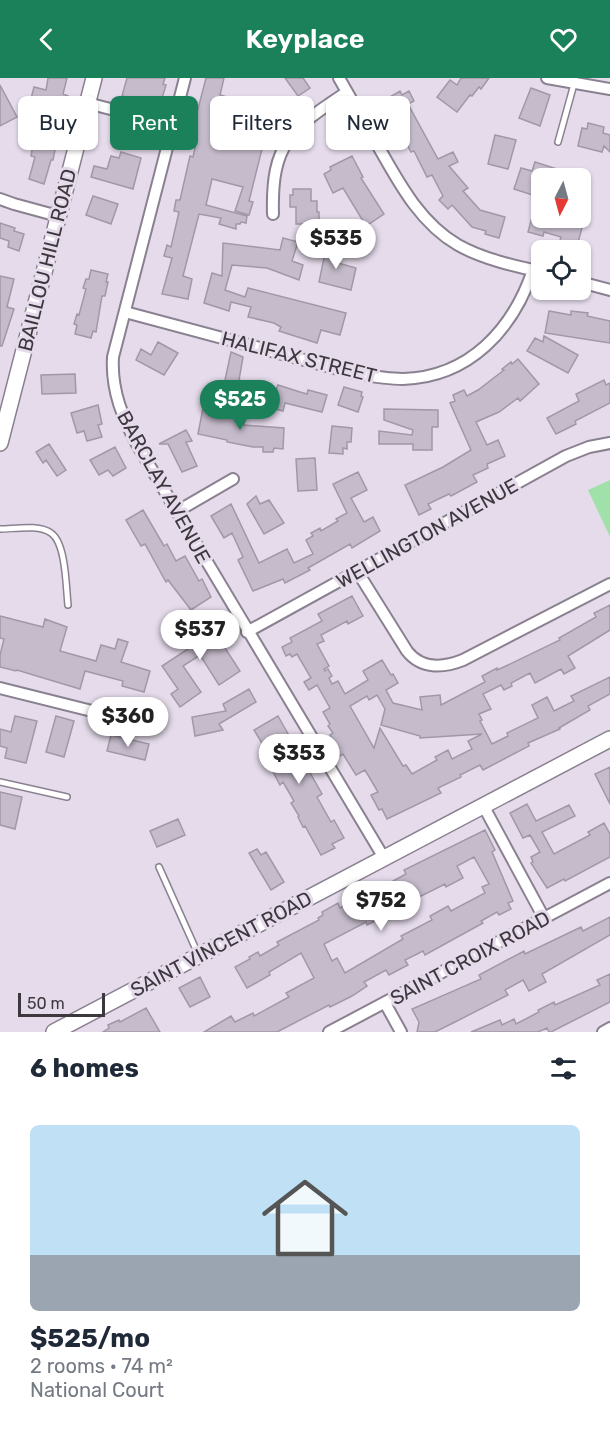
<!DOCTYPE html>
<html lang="en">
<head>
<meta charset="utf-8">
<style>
  :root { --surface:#fff; --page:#f2f2f3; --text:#1f2937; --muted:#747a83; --accent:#1b815b }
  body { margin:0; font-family:Rubik,sans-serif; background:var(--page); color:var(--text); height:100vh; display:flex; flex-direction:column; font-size:22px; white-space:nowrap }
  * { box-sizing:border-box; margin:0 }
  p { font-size:20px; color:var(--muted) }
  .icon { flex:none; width:33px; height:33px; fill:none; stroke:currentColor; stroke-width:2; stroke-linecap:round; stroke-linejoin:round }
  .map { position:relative; height:954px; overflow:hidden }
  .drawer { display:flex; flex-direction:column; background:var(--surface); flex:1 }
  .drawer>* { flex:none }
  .guide { position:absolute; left:18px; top:18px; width:574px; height:54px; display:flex; gap:12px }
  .needle { width:39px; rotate:186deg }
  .controls { position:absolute; left:531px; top:90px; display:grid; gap:12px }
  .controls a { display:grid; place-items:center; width:60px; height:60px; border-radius:9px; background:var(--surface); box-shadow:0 2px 4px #0004; font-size:30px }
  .scale { position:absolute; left:18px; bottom:15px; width:87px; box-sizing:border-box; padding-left:6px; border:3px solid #3c383e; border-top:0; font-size:16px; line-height:21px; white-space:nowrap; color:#3c383e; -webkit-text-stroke:4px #e5dbeb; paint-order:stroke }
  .price { position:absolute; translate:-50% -51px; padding:0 14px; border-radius:21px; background:#fff; color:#222; font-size:20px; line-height:39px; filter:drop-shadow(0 2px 3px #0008) }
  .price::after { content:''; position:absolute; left:50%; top:36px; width:18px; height:14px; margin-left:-9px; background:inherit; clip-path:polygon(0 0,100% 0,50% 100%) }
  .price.current { background:var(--accent); color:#fff }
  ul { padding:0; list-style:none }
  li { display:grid; align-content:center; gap:12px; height:318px; padding:0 30px }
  li span { display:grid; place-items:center; height:186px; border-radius:9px; color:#555 }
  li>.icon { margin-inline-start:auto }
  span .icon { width:108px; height:108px; fill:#fffc; stroke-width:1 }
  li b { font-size:26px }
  h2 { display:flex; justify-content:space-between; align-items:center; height:72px; padding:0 30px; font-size:26px }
  .pill { padding:0 21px; border-radius:9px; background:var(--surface); box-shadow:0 2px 4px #0004; font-size:21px; line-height:54px }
  .pill.current { background:var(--accent); color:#fff }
  header { display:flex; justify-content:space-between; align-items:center; height:78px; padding:0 30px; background:var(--accent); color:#fff; font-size:27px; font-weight:600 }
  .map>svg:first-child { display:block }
  .green { fill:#a0e1aa }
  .building { fill:#c5bbcb; stroke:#a198a7; stroke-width:1.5; fill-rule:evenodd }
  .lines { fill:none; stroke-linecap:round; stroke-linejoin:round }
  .lane-casing { stroke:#8a8190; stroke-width:8 }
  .street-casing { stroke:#8a8190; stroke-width:14 }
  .secondary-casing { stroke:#8a8190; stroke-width:18 }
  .lane { stroke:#fff; stroke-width:5 }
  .street { stroke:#fff; stroke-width:10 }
  .secondary { stroke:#fff; stroke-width:15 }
  .labels { text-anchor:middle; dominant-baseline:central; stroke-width:6; stroke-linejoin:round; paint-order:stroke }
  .street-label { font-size:20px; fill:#3c383e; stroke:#e5dbeb }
</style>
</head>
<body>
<header><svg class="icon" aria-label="back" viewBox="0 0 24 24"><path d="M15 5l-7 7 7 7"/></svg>Keyplace<svg class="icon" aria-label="heart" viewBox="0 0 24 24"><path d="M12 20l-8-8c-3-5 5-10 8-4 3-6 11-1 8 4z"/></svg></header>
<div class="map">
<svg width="610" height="954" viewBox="0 0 610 954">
  <rect width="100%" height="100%" fill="#e5dbeb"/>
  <path class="green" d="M610,402V459L588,412Z"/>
  <path class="building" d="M48,0H67L63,16L68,18L63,36L62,35L53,82H51L44,106L29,101L35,79L31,78L34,61L25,59L31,31L28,33L34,9L46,12Z
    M127,0H165L163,6L166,7L160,27L154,26L152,34L126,27L128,19L122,18Z
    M206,0H224L220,17L241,23L238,35L228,32L223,52L227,53L225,61L262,71L249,123L253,124L249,137L235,133L243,109L212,101L206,127L247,138L246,145L241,144L240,146H236V151L219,146L221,140L199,136L183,198L192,201L188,221L162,216L172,180L164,178L167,167L171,169L179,134L174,133L176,122H180L190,78L193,79L197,60L191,58Z
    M285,0H303L310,10L298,18Z
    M461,0H489L481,11L479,9L472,18L470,17L457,34L437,19L450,2L457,7Z
    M0,7L17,39L0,48Z
    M531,10L550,17L540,48L519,40Z
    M400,13L402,17L409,13L414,23L408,26L438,81L453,74L458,84L449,88L468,110L463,113L480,132L505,139L499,160L485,156L486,153L472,149L452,127L448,131L439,122L443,118L432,97L427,99L414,73L411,74L405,63L408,61L398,44L388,50L383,41L388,38L383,28L385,27L383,23Z
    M261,24L279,40L268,55L249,38Z
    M120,41L153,50L150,64L117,56Z
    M588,45L604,49L603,55L610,57V74L604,68L602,74L578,68L582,50L587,51Z
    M495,57L516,62L508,91L488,86Z
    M121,74L141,80L133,111L91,99L94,88L107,91L111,78L119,80Z
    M352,78L363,99L361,100L384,136L366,148L343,110L333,115L324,96L331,92L330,89Z
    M535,84L557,91L554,100H542V120L514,111L521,90L532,93Z
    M293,111H311V123H317V134H319V146H296V129H290V117H293Z
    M93,118L118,126L111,146L86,137Z
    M532,139L540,141L560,140L583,146L576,172H557L561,159L544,154L543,158L528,154Z
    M0,145L15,150L14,153L24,156L19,173L8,169L9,163L0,160Z
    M283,160L298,164L292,183L303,187L299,202L267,190L232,187L225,212L245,219L248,210L346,235L340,257L321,252L317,265L279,253L281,249L274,245L248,239L251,229L231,224L229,233L204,225L212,195L222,198L223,165L280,172Z
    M327,166L342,169L338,185L356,190L351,212L319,204Z
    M91,192L108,196L106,204H108L105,218H102L96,254L93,253L91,260L75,256L77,247L74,246L77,236L79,237L86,211L83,210L86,201H89Z
    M0,198L14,201L7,229L14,231L2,268H0Z
    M549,233L571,237V233L588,235L587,238L610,243V265L545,255Z
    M544,258L578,277L568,295L527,273L535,260L543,264Z
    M158,264L178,275L164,297L136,282L141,271L151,277Z
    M231,274L243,279L239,302L275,314L278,307L300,314L307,316L308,312L327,317L322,334L285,325L283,333L222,316Z
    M518,281L539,306L520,323L518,320L499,334L476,344L487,367L498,362L505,378L487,386L488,390L473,397L477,404L451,418L449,416L428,426L431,431L419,437L405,407L443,389L471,372L450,325L455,323L453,317L464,312L467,318L478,312L504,292L502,291L511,284L512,286Z
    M75,296L76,315L42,316L41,297Z
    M604,302L606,307L610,305V325L575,343L576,346L556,356L547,340L579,323L576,316Z
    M344,309L362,314L361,318L363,319L358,334L338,327Z
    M98,327L102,346L98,347L102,359L87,363L84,353L77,355L71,335Z
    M203,330L245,339L244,347L284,350L283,371L274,370L273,374H263V369H253L227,364V362L198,356Z
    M384,331L438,332V349H432V372H413V366H379V353L412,357L413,352L384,342Z
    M332,348L352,350L351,364H347V371L343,370V376L329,375Z
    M186,352L192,363L186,364L197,388L182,394L168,366H159Z
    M49,366L66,392L57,398L46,382L43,385L36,374Z
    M115,369L126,390L113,398L108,392L99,397L90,382Z
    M315,380L317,412L298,413L296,381Z
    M358,394L367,412L351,420L364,444L373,439L380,453L352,470L350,466L308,490L310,492L285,505L283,501L253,513L238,482L243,479L232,455L224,460L211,438L231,426L259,485L287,471L294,485L313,476L306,462L313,458L311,455L320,450L321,453L338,443L336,441L347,435L333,406Z
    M256,418L260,426L269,422L284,445L264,456L247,426Z
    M143,432L164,468L167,466L176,483L185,478L199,503L202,501L211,519L191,532L168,502L166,504L145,466L141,468L126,442Z
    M352,518L363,538L348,546L347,543L321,557L324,563L317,566L329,588L324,591L325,593L328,591L332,598L329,600L332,606L338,603L345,616L368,602L363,593L382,582L391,597L393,596L398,605L386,612L393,625L422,632L420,619L440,617L441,627L485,604L482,598L497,590V592L506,588L560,562L559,560L596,539L594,535L610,527V552L568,578L575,590L564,596L561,591L535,605L530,595L511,605L512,608L504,612L501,607L483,616L491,631L479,636L482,642L480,643L492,666L508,658L507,655L538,640L532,627L547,619L554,633L574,623L571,618L610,599V616L588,628L590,632L559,650L560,651L528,665L529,668L483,692L480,687L460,697L461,699L438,710L441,715L387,741L382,731L379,732L371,717L378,714L365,692L356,697L343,676L338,679L332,669L336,667L330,657L333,655L328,648L330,646L323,634L330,630L317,607L309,612L304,604L311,600L297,576L292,579L290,576L286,578L282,569L292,564L290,560L322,543L318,536ZM377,617L385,631L381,647L420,658V660L482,656L468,663L472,671L452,681L448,672L435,679L437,682L412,696L406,687L403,688L380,650L374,670L350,628L367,618L369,622Z
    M0,538L43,549L45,541L67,549L60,573L96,583L101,567L115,571L118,561L128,564L121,584L150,593L144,614L122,608L123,603L85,593L80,611L17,592L16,593L0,589V577L4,561L0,560Z
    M212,540L225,562L221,564L240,593L219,607L200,577L183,588L201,614L180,629L171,616L178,611L162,588L188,571L181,559Z
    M249,611L256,624L219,646L223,652L195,658L192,639L226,633L223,626Z
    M15,638L37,643L26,685L5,680L7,670L0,668V651L11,654Z
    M56,638L74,643L64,679L46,674Z
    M278,638L322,716L317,719L331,744L334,742L344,760L332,766L335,770L321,777L305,748L303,749L298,739L299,738L291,725L294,723L283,704L280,707L271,690L274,688V685L254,652Z
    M111,657L149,666L145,682L107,673Z
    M610,689V726L595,696Z
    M0,714L22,719L15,751L0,747Z
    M527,726L536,743L569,727L575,738L542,754L554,776L590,757L588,754L604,745L610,756V779L565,803L564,801L547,810L531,785L533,784L531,779L540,774L530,757L523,760L510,735Z
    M178,741L185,757L157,769L150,753Z
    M485,752L495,772L492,774L513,823L508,825L511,831L499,837L497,834L481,843L483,845L425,877L423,873L405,882L408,887L389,897L386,892L364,904L367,908L352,918L330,929L329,927L277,954H204L231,938L235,944L253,935L254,938L289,919L286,915L314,900L301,875L269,894L270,897L247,910L235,889L250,881L249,879L258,874L260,878L279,867L277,864L319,842L318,840L323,837L322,834L338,825L340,830L375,813L406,796L404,792ZM474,779L489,806L482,809L485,815L451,833L448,828L430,838L432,842L401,858L403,861L345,895L337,880L332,883L324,866L366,844L367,847L391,835L393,839L415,825L413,822L445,806L446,809L463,800L457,788Z
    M257,771L261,777L266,774L284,804L271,812L249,775Z
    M610,839V857L542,896L546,904L529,913L523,902L505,912L508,917L455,944L435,954H417L419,944L412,931L481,901L479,897L524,873L525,876L581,849L583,853Z
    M610,896V924L551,954H549L547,950L538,954H471L500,942L502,947L514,941L516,946L539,934L538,932L554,924L555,927L600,907L597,902Z
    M200,899L210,919L190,929L179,910Z
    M146,930L160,954H103L109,950L108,947L119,942L120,944Z"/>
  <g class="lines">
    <defs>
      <path id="lane" d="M558,64L574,6
        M0,451C14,451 39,446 51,455C66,465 66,509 68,527
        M0,704L67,719
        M159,789L198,876"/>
      <path id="street" d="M185,0L113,279C111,313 123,341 139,370L384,780
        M339,0C352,23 365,45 378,68C399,105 420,145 458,167C483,181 514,188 542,194
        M547,0L610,11
        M87,25L173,47
        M0,121L14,126L58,138
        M273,136C271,65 291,51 347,14
        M580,204L610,212
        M125,234L353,295C370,298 386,301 403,301C470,299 513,251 533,192
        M176,434L233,401
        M357,493L407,573C421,591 443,590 463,582L610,506
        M247,554L566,378L589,369L610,365
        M0,610L140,645
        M484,729L544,840
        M385,925L401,954
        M329,954L610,805
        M603,954L610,950"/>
      <path id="secondary" d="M0,365L94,0
        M54,954L610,661"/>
    </defs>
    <use href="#lane" class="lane-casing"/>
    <use href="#street" class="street-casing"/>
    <use href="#secondary" class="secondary-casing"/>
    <use href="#lane" class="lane"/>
    <use href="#street" class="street"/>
    <use href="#secondary" class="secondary"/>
  </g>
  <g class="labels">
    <g class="street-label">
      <text transform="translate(47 182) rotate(-76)">BAILLOU HILL ROAD</text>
      <text transform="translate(299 279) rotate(14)">HALIFAX STREET</text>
      <text transform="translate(164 409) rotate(61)">BARCLAY AVENUE</text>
      <text transform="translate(427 455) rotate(-29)">WELLINGTON AVENUE</text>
      <text transform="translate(221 866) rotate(-28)">SAINT VINCENT ROAD</text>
      <text transform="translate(470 880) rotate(-28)">SAINT CROIX ROAD</text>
    </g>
  </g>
</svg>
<div class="controls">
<a><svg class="needle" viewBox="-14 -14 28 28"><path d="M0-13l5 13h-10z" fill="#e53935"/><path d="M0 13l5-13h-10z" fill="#747a83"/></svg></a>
<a><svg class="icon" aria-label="locate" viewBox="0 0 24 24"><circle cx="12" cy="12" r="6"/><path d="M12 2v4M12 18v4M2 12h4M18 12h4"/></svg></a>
</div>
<div class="scale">50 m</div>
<b class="price" style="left:336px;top:192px">$535</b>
<b class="price current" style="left:240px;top:353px">$525</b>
<b class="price" style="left:200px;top:583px">$537</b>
<b class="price" style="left:128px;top:670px">$360</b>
<b class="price" style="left:299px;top:707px">$353</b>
<b class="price" style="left:381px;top:854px">$752</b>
<div class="guide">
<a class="pill">Buy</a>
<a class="pill current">Rent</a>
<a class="pill">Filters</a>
<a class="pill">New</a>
</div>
</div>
<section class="drawer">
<h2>6 homes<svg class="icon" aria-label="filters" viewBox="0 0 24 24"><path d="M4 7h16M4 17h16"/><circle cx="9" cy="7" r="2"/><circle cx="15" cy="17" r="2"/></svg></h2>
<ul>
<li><span style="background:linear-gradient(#bfe0f5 70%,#9aa5b1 0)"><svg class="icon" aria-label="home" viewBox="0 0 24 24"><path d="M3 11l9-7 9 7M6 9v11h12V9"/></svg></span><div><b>$525/mo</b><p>2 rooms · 74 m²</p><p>National Court</p></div></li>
</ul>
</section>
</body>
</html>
